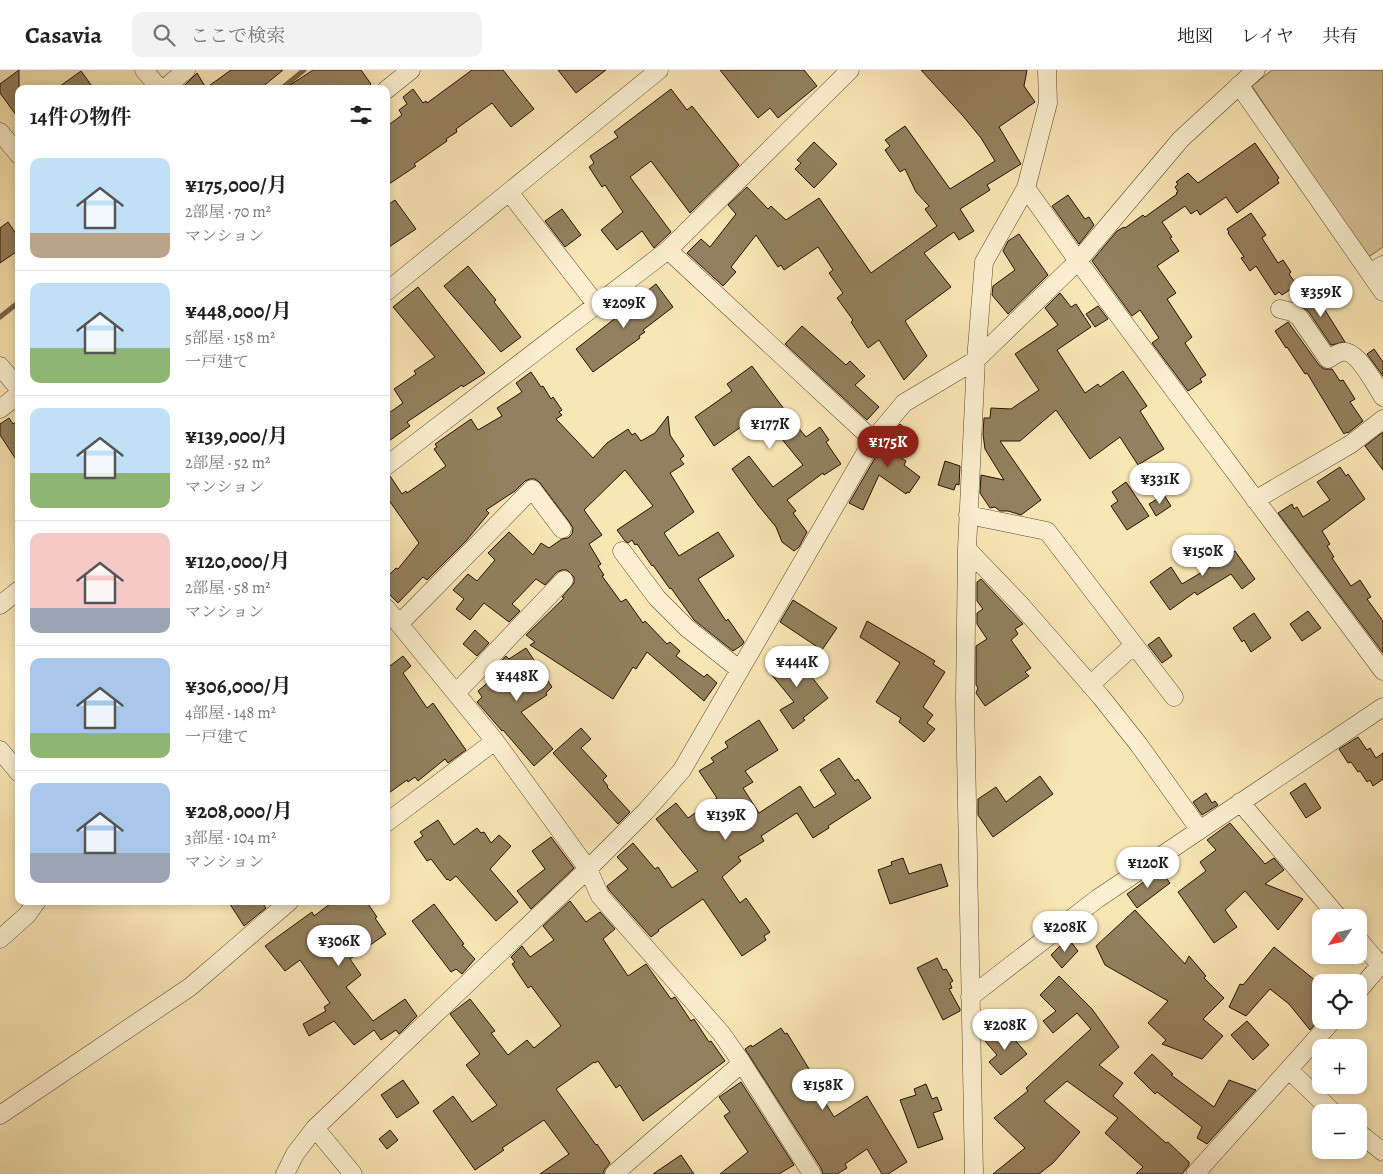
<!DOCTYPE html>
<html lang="ja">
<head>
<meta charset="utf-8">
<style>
  :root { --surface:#fff; --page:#f2f2f2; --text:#222; --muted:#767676; --line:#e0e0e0; --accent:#8f2418 }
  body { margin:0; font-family:Alegreya,"Noto Serif JP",serif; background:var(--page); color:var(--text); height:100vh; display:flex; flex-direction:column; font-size:19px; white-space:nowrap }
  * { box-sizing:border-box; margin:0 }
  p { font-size:16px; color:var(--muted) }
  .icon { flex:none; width:28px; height:28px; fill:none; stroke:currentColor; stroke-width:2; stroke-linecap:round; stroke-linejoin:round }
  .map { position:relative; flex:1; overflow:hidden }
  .drawer { position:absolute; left:15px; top:15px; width:375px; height:820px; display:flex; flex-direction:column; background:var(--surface); border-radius:10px; box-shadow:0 2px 8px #0003 }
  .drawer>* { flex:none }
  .needle { width:32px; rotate:236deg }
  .tools { position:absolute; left:1312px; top:839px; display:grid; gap:10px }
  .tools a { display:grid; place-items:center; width:55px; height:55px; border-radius:10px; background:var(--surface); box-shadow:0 2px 8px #0003; font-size:25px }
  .price { position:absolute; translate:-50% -42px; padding:0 11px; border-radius:18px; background:#fff; color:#222; font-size:16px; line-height:32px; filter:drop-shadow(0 1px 2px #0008) }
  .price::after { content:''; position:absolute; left:50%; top:30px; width:15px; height:11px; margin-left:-8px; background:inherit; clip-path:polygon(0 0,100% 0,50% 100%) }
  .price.active { background:var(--accent); color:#fff }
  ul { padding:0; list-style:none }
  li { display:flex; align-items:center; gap:15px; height:125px; padding:0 15px }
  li+li { border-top:1px solid var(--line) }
  li span { display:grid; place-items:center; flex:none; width:140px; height:100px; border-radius:10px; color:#555 }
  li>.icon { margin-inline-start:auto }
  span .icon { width:60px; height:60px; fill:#fffc; stroke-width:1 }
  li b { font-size:21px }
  h2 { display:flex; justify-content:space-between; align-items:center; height:60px; padding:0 15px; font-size:21px }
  header { display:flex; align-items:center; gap:30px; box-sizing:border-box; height:70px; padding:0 25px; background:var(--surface); border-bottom:1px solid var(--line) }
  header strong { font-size:24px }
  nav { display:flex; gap:28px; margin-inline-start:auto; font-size:18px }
  .search { width:350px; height:45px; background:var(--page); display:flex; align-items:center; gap:12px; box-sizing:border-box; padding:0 18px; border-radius:10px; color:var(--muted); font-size:19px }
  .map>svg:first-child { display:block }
  .green { fill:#d5c296; stroke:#7d6a4b }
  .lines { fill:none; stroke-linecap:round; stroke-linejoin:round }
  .stream { stroke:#796647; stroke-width:5 }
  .building { fill:#93805e; stroke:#251100 }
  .minor-casing { stroke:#5a462d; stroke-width:19 }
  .minor { stroke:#fbefcf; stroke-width:18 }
</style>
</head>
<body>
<header>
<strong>Casavia</strong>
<div class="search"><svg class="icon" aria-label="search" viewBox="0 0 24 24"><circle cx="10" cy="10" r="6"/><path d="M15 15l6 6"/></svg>ここで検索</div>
<nav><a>地図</a><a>レイヤ</a><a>共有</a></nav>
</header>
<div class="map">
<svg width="1383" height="1104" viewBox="0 0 1383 1104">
  <rect width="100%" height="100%" fill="#f9e6b5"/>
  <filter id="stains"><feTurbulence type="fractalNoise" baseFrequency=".004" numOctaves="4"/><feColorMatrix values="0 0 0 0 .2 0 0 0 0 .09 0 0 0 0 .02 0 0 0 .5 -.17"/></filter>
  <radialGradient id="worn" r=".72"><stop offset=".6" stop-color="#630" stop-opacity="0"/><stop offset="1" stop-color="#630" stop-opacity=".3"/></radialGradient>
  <path class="green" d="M1272,0H1383V177L1367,188L1252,16Z"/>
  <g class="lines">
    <path class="stream" d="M281,19L304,0
      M0,247L19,232"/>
  </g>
  <path class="building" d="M19,0V49L0,23V14Z
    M231,0H283L260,19H181L197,3L206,18Z
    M313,0H361L371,14L364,19H284Z
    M472,0H503L534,39L511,57L492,33L456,59L457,62L446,69L447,71L414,94L416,96L386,116V57L402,45L399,40L407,34L403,27L413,19L423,33L426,31L427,33Z
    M558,0H606L576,23Z
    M720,0H804L817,16L778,48L770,38L758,48Z
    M921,0H1027L1024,16L1035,32L999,57L1021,94L987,115L990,120L960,139L974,161L959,170L954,162L924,183L951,217L905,251L927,286L904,310L879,270L868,278L851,252L853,250L837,228L843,223L829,203L833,200L818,177L784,200L781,195L778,197L756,165L731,197L736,202L723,216L687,183L701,169L710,177L736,144L728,135L747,117L768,139L771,136L786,150L819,128L871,203L937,156L925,139L929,136L916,122L905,99L900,102L885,80L890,76L885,70L905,56L950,119L995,91L981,68L963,46Z
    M81,1L94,19H56Z
    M671,19L687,40L692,36L739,95L690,143L651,91L630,107L671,162L654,178L642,161L617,180L601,160L623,142L605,115L602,117L589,97L594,93L590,86L618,67L614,62Z
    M814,72L837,94L814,118L795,99L801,93L797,90Z
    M1255,73L1279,108L1277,110L1279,113L1237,143L1226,127L1200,145L1197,140L1191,144L1185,136L1162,152L1172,167L1170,168L1179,181L1157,196L1176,223L1167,229L1192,267L1185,273L1206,305L1200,309L1202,312L1188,321L1152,273L1159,268L1140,240L1132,246L1092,191L1117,161L1124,157L1125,158L1143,145L1145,147L1177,124L1176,123L1178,122L1175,117L1178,114L1176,112L1188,103L1198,113Z
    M1068,125L1085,149L1089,147L1094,155L1079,174L1052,136Z
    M395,130L416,159L386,179V136Z
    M562,139L581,165L565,177L545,151Z
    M1251,143L1266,165L1262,168L1278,193L1283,190L1291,202L1289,204L1297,215L1282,225L1279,222L1275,225L1256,196L1250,201L1241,188L1244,187L1228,163L1229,162L1227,159Z
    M8,152L19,168V180L0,193V158Z
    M1019,164L1048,205L1008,244L992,225L993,216L1015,200L1003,181L1008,171Z
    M468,196L496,230L494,232L521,267L501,282L444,216Z
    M656,214L673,237L643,260L645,262L639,266L640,268L593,302L576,279L613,250L642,233L638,228Z
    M418,217L485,303L463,317L462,315L407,352L410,356L386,373V345L403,333L394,319L416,304L414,301L435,287L393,237Z
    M1313,221L1345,272L1331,275L1308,241L1295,232Z
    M1060,223L1071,237L1076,234L1091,257L1057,280L1085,323L1098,314L1100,317L1123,301L1147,336L1140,341L1164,379L1138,395L1120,367L1090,389L1056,340L1020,371H1000L1041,430L1021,445L1008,441H1000L995,437L990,438L980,423L981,405L1004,410L985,379L983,364L984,348H990L991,338L1011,339L1039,320L1015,284L1058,255L1045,238Z
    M1098,236L1108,249L1095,257L1086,244Z
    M1288,252L1319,295L1324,299H1332L1340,311L1343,310L1355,329L1350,332L1363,351L1348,363L1347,362L1344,364L1307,303L1305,304L1287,277L1286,278L1275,261Z
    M802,256L846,295L850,291L865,306L855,315L879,337L867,350L785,274Z
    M1374,279L1383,292V306L1367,284Z
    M752,296L784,339H783L806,367L820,357L829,370L826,372L841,394L824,405L823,403L787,430L796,441L793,443L807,462L799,477L794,481L782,472L776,457L758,435L732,399L749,386L773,417L803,395L768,352L762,356L755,347L714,376L695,347L732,321L727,314Z
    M531,302L541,317L543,316L551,329L553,327L562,340L559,342L562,345L556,349L593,388L607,373L628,359L632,365L635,363L641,371L655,363L668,346L670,365L684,386L680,389L684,394L670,403L694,442L664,463L679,486L718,462L734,486L698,509L726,551L728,549L744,572L742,575L733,581L694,550L671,518L670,519L653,495L652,496L637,474L635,475L632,470L628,473L625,471L617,460L653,436L625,400L584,440L602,465L589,474L601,494L598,496L604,505L602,506L621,532L626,529L643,553L645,551L667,574L670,572L680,581L676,586L704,607L707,604L717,613L704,631L647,582L636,599L633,597L613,629L530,575L535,572L526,565L564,528L562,527L574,513V507L567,500H562L557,502L545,515L536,509L512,534L520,541L509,552L484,533L470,550L456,539L464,529L453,520L468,504L477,511L495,490L488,483L509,462L533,485L541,473L549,478L562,469L568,468L572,464L573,458L570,453L540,413L535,409H530L525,411L515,421L486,440L489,443L466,471L427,510L423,507L398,533L386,521V508L396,498L398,499L419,473L386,426V406H390L402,424L406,421L407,423L446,396L434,379L437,377L435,374L471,349L478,360L502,346L497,338L522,322L516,313Z
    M9,348L13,354L19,350V394L0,365V354Z
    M900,354L918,368L897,385L906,391L904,395L920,407L909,423L907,422L906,424L879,405L863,440L849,433L882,376Z
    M1383,362V400L1365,376Z
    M945,391L960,396L959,415L956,414L954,420L938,415Z
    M1340,397L1346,406L1348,404L1365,429L1322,461L1330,474L1327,476L1334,487L1332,488L1351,516L1360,510L1371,527L1367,529L1383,551V583L1278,443L1292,434L1294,439L1297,437L1303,447L1330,430L1317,412Z
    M1126,412L1149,446L1127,460L1111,436L1118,431L1112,422Z
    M1164,425L1171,436L1156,446L1149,434Z
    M1223,469L1233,482L1235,481L1255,509L1242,519L1231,504L1197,525L1195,522L1170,540L1150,512L1171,497L1182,514L1219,492L1210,478Z
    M981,509L1023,554L1015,559L1018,564L1011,570L1031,598L1025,602L1029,606L985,636L976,623L978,618L976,615V576L987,569L977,554V543L983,539L977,531V512Z
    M793,530L837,558L822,580L780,552Z
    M1308,541L1321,558L1302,571L1290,554Z
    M1254,543L1271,568L1251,582L1244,570L1242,572L1233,558Z
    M867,551L922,583L935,591L933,594L945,602L923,637L933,645L927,653L935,659L924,672L899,652L901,648L876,632L900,593L860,567Z
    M475,560L489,573L477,586L463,574Z
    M1159,567L1172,586L1162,593L1148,575Z
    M526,578L552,617L546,623L547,625L521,642L553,679L534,696L503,660L502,661L477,632L482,627L478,621L498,604L493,600L506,586L509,589Z
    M791,580L828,628L803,648L805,650L793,659L780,640L794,632L767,599Z
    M403,586L411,596L403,603L427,638L433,633L466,680L448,693L445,689L418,711L415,707L408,712L407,710L386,725V599Z
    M759,650L778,680L745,701L753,712L743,718L759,743L800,716L814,738L836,724L820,700L839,688L855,711L858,709L871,728L828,756L829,758L813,768L797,743L795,744L761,766L764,771L738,787L741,791L722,807L740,833L746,828L770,862L764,866L766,870L742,886L703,829L658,860L659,861L651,867L609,820L607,816L628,799L617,787L633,773L655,799L658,797L672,818L698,801L656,749L676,733L688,748L717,728L699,701L714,692L711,688L728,677L725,672Z
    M581,658L591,669L581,678L607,706L603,710L608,716L607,717L630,742L618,754L553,683Z
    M1358,667L1367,680L1370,678L1376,688L1383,683V709L1373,716L1370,710L1367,712L1360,701L1358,702L1351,692L1348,693L1339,679Z
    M1040,706L1053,724L993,767L978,745V729L996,717L1006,732Z
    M1305,713L1321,738L1306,748L1290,723Z
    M1206,723L1212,733L1215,731L1218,735L1202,745L1193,732Z
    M438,750L454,775L477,758L481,763L484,762L491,773L499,765L511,776L490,799L518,832L496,851L456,806L450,811L448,809L447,810L431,789L427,791L414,772L423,766L420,762Z
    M1230,753L1265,794L1274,788L1284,800L1265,814L1303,829L1278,860L1245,821L1225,840L1237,857L1214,873L1178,822L1206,801L1200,792L1216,780L1207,770Z
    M551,767L574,798L531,839L517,821L545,799L532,781Z
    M903,788L909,804L941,794L948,816L890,834L878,800L892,795L891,792Z
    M1160,800L1170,813L1137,838L1127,824Z
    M228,831H261L266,838L244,856Z
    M334,831H366L377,847L375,848L386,864L350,889L361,905L346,917L373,951L405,929L417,946L399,964L396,960L381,970L374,960L354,975L334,951L309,966L303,954L326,941L324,937L330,933L300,890L285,901L265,876L312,842L314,846Z
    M570,831L586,852L600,842L615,859L603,869L628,906L646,894L671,929L675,927L691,951L694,949L709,972L711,971L725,991L643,1051L620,1015L616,1018L598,991L595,993L594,992L556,1019L596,1075L597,1074L610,1093L604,1100V1104H540L569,1084L544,1050L502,1078L504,1080L475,1100L433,1041L453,1026L472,1052L497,1035L466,995L480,984L450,944L470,929L495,961L491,963L508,985L527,970L534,978L561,956L531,916L528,918L512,894L515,892L511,887L522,876L530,887L554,870L543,856Z
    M434,834L464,874L462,875L475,889L462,904L456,899L451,902L412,851Z
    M1135,840L1185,894L1189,886L1206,906L1204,908L1224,928L1203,949L1223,966L1202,989L1162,974L1166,970L1148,953L1168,931L1105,895L1096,876Z
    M1068,868L1078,881L1062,898L1051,885Z
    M1274,877L1321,915V947L1310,960L1289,934L1270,919L1246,946L1229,937L1240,914L1243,915Z
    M937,888L943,900L946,899L953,911L950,913L952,918L949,919L960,939V941L943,950L917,898Z
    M1059,906L1092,939L1119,977L1099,995L1123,1013L1113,1026L1166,1073L1168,1072L1189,1092V1095L1182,1104H1136L1143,1097L1105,1063L1118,1048L1067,1011L1044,1031L1080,1062L1053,1093L1039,1104H993L1025,1078L994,1048L1028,1021L1026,1018L1091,959L1077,943L1053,963L1043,951L1056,941L1040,925Z
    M1247,951L1269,975L1253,990L1231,965Z
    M1003,956L1027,984L1001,1005L989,992L997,985L985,971Z
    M781,958L785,964L787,963L814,1007L811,1009L834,1047L867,1026L907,1092L888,1104H882L867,1079L845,1094L847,1098L837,1104H823L821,1098L745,979L751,975L752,977Z
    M1152,984L1173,1004L1171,1005L1214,1037L1229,1010L1256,1020L1207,1074L1197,1068L1202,1057L1157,1022L1155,1024L1134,1003Z
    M403,1010L419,1033L397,1048L381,1025Z
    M741,1012L794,1095L779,1104H720L748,1082L724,1046L730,1042L719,1027Z
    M926,1014L932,1029L937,1027L942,1040L933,1043L943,1069L918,1078L900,1030L916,1025L914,1019Z
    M390,1060L398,1070L387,1079L379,1069Z
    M681,1085L694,1104H653Z"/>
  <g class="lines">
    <defs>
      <path id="minor" d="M144,0L160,19
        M850,0L668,180L873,370
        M1239,15L1383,222
        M164,19L186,0
        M386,20L411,0
        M0,62L19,85
        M1026,118L1078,191L1383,601
        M509,122L596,234
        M1370,203L1383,195
        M386,222L659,0
        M1280,239L1292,242L1299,247L1328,289C1332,287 1337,283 1342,282C1357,279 1376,316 1383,327
        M0,296L19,319
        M0,339L19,324
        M386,396L668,180
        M1255,430L1351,374L1383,349
        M968,445L1047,461L1174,627
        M967,479L1019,533L1101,627L1139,675L1199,759
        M622,481L657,528L687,558L740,600
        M0,535L19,520
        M386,538L495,671
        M399,554L532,419L562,459
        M1090,615L1134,575
        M456,623L564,510
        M0,680L19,703
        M1240,732L1339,848
        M386,753L495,671L588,799L600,826L721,963L742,993L812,1104
        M0,869L27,845L37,831
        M1359,870L1380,895
        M1359,920L1383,892
        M970,927L1097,829L1383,637
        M1289,1000L1333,1042
        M0,1045L190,917L290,831
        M315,1058L353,1104
        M1359,1063L1383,1082
        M285,1104L295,1084L315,1058L588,799L646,741L682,700L873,370L904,333L976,290L1078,191L1181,69L1256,0
        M614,1104L742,993
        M974,1104L965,628L967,479L976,290L984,192L1026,118L1048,33L1047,0
        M1195,1104L1333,950"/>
    </defs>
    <use href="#minor" class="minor-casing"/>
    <use href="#minor" class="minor"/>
  </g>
  <rect width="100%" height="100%" filter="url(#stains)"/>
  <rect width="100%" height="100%" fill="url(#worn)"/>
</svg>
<div class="tools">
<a><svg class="needle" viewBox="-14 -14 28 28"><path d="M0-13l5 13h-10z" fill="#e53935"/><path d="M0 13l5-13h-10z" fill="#767676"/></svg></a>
<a><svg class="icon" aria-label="locate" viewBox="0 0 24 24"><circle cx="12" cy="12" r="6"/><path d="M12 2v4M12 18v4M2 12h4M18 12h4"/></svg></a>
<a>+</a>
<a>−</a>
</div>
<b class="price" style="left:1321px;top:248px">¥359K</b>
<b class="price" style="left:624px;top:259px">¥209K</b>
<b class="price" style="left:770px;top:380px">¥177K</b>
<b class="price active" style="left:888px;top:398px">¥175K</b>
<b class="price" style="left:1160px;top:435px">¥331K</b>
<b class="price" style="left:1203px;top:507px">¥150K</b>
<b class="price" style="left:797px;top:618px">¥444K</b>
<b class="price" style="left:517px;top:632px">¥448K</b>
<b class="price" style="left:726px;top:771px">¥139K</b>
<b class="price" style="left:1148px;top:819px">¥120K</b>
<b class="price" style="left:1065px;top:883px">¥208K</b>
<b class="price" style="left:339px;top:897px">¥306K</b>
<b class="price" style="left:1005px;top:981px">¥208K</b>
<b class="price" style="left:823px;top:1041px">¥158K</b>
<section class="drawer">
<h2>14件の物件<svg class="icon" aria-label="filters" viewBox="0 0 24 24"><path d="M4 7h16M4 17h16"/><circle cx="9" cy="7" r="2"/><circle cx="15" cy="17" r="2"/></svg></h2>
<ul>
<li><span style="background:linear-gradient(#bfe0f5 75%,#b9a48a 0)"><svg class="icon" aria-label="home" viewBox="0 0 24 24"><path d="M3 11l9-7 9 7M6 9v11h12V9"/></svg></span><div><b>¥175,000/月</b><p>2部屋 · 70 m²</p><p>マンション</p></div></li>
<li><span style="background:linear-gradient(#bfe0f5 65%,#8fb573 0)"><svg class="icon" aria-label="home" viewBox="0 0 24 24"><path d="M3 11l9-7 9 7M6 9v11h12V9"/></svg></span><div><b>¥448,000/月</b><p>5部屋 · 158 m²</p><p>一戸建て</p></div></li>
<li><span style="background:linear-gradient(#bfe0f5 65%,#8fb573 0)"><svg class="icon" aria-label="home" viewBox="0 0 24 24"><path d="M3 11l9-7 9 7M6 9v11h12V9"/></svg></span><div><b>¥139,000/月</b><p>2部屋 · 52 m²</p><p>マンション</p></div></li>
<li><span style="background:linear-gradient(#f6c9c9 75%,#9aa5b1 0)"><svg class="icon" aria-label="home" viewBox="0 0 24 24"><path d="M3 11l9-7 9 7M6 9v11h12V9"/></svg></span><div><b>¥120,000/月</b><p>2部屋 · 58 m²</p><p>マンション</p></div></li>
<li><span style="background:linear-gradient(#a9c7e8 75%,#8fb573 0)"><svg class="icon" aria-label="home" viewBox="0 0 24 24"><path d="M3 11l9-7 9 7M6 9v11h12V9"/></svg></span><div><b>¥306,000/月</b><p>4部屋 · 148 m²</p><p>一戸建て</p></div></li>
<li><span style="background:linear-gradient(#a9c7e8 70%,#9aa5b1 0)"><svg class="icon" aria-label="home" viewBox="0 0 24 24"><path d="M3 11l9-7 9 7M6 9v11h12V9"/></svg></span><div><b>¥208,000/月</b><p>3部屋 · 104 m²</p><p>マンション</p></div></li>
</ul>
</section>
</div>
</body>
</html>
